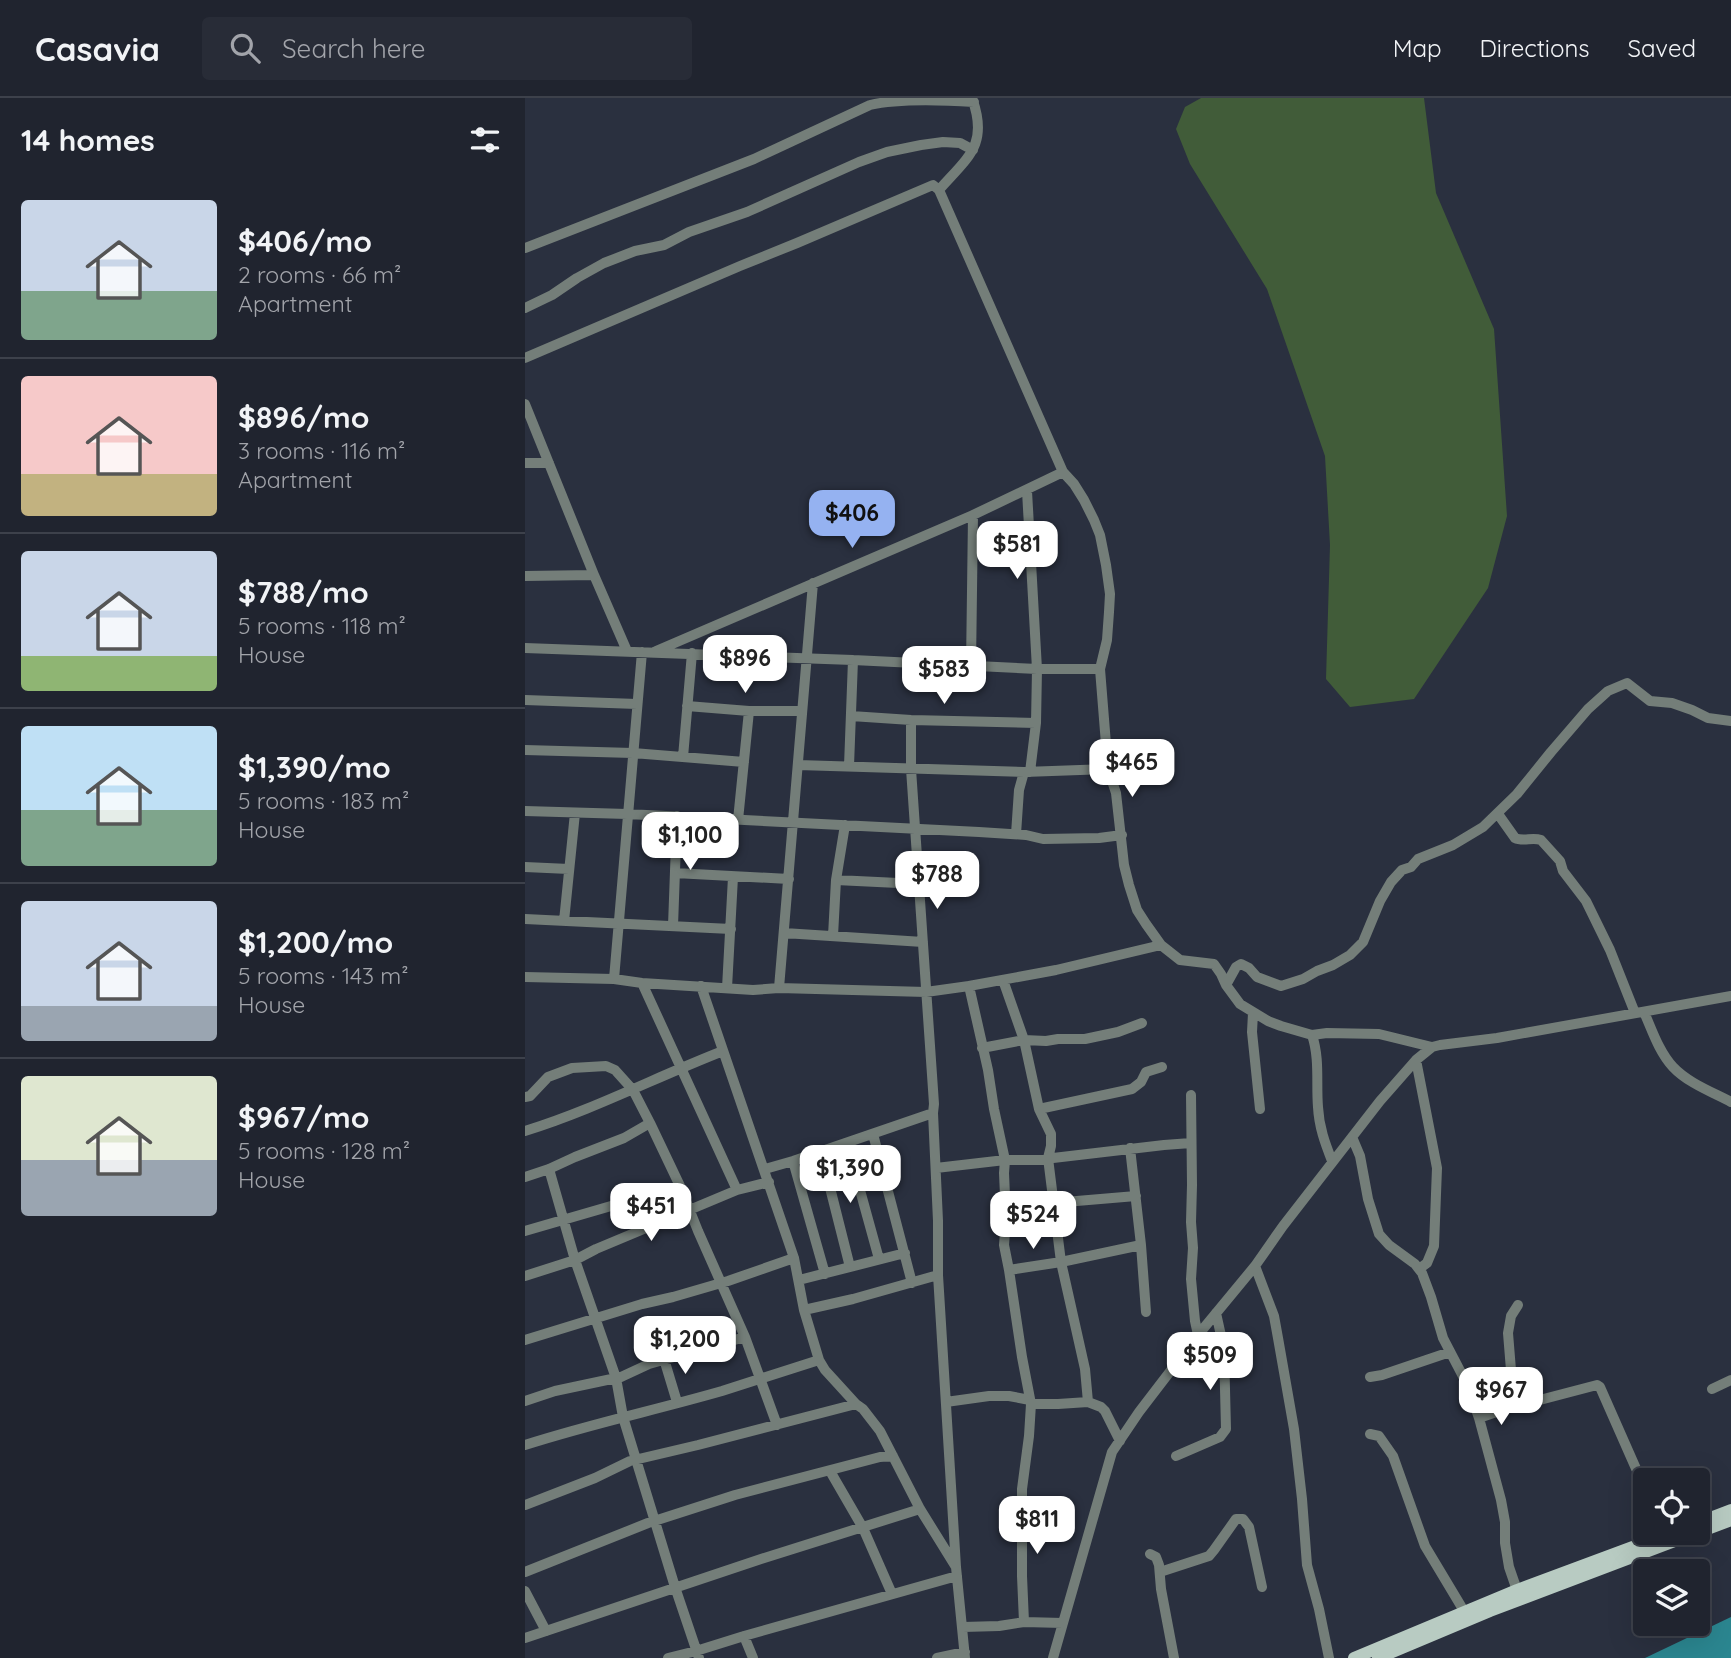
<!DOCTYPE html>
<html lang="en">
<head>
<meta charset="utf-8">
<style>
  :root { --surface:#20242f; --page:#282c37; --text:#f1f3f6; --muted:#a2a4aa; --line:#3d414b; --accent:#95b2f1 }
  body { margin:0; font-family:Quicksand,sans-serif; background:var(--page); color:var(--text); height:100vh; display:flex; flex-direction:column; font-size:26px; white-space:nowrap }
  * { box-sizing:border-box; margin:0 }
  p { font-size:23px; color:var(--muted) }
  .icon { flex:none; width:38px; height:38px; fill:none; stroke:currentColor; stroke-width:2; stroke-linecap:round; stroke-linejoin:round }
  .map { position:relative; flex:1; overflow:hidden }
  .sheet { display:flex; flex-direction:column; background:var(--surface); width:525px }
  .sheet>* { flex:none }
  .tools { position:absolute; left:1108px; top:1370px; display:grid; gap:14px }
  .tools a { display:grid; place-items:center; width:77px; height:77px; border-radius:7px; background:var(--surface); box-shadow:0 7px 28px #0002,0 0 0 2px var(--line); font-size:35px }
  .price { position:absolute; translate:-50% -60px; padding:0 16px; border-radius:14px; background:#fff; color:#222; font-size:23px; line-height:46px; filter:drop-shadow(0 2px 4px #0008) }
  .price::after { content:''; position:absolute; left:50%; top:42px; width:21px; height:16px; margin-left:-10px; background:inherit; clip-path:polygon(0 0,100% 0,50% 100%) }
  .price.selected { background:var(--accent); color:#111 }
  ul { padding:0; list-style:none }
  li { display:flex; align-items:center; gap:21px; height:175px; padding:0 21px }
  li+li { border-top:2px solid var(--line) }
  li span { display:grid; place-items:center; flex:none; width:196px; height:140px; border-radius:7px; color:#555 }
  li>.icon { margin-inline-start:auto }
  span .icon { width:84px; height:84px; fill:#fffc; stroke-width:1 }
  li b { font-size:30px }
  h2 { display:flex; justify-content:space-between; align-items:center; height:84px; padding:0 21px; font-size:30px }
  header { display:flex; align-items:center; gap:42px; box-sizing:border-box; height:98px; padding:0 35px; background:var(--surface); border-bottom:2px solid var(--line) }
  header strong { font-size:33px }
  nav { display:flex; gap:38px; margin-inline-start:auto; font-size:24px }
  .search { width:490px; height:63px; background:var(--page); display:flex; align-items:center; gap:18px; box-sizing:border-box; padding:0 24px; border-radius:7px; color:var(--muted); font-size:26px }
  main { display:flex; flex:1; min-height:0 }
  .map>svg:first-child { display:block }
  .green { fill:#415c39 }
  .water { fill:#2b8690 }
  .lines { fill:none; stroke-linecap:round; stroke-linejoin:round }
  .minor { stroke:#747e79; stroke-width:10 }
  .major { stroke:#b8cbc2; stroke-width:12 }
</style>
</head>
<body>
<header>
<strong>Casavia</strong>
<div class="search"><svg class="icon" aria-label="search" viewBox="0 0 24 24"><circle cx="10" cy="10" r="6"/><path d="M15 15l6 6"/></svg>Search here</div>
<nav><a>Map</a><a>Directions</a><a>Saved</a></nav>
</header>
<main>
<section class="sheet">
<h2>14 homes<svg class="icon" aria-label="filters" viewBox="0 0 24 24"><path d="M4 7h16M4 17h16"/><circle cx="9" cy="7" r="2"/><circle cx="15" cy="17" r="2"/></svg></h2>
<ul>
<li><span style="background:linear-gradient(#c9d6e8 65%,#7fa58c 0)"><svg class="icon" aria-label="home" viewBox="0 0 24 24"><path d="M3 11l9-7 9 7M6 9v11h12V9"/></svg></span><div><b>$406/mo</b><p>2 rooms · 66 m²</p><p>Apartment</p></div></li>
<li><span style="background:linear-gradient(#f6c9c9 70%,#c2b280 0)"><svg class="icon" aria-label="home" viewBox="0 0 24 24"><path d="M3 11l9-7 9 7M6 9v11h12V9"/></svg></span><div><b>$896/mo</b><p>3 rooms · 116 m²</p><p>Apartment</p></div></li>
<li><span style="background:linear-gradient(#c9d6e8 75%,#8fb573 0)"><svg class="icon" aria-label="home" viewBox="0 0 24 24"><path d="M3 11l9-7 9 7M6 9v11h12V9"/></svg></span><div><b>$788/mo</b><p>5 rooms · 118 m²</p><p>House</p></div></li>
<li><span style="background:linear-gradient(#bfe0f5 60%,#7fa58c 0)"><svg class="icon" aria-label="home" viewBox="0 0 24 24"><path d="M3 11l9-7 9 7M6 9v11h12V9"/></svg></span><div><b>$1,390/mo</b><p>5 rooms · 183 m²</p><p>House</p></div></li>
<li><span style="background:linear-gradient(#c9d6e8 75%,#9aa5b1 0)"><svg class="icon" aria-label="home" viewBox="0 0 24 24"><path d="M3 11l9-7 9 7M6 9v11h12V9"/></svg></span><div><b>$1,200/mo</b><p>5 rooms · 143 m²</p><p>House</p></div></li>
<li><span style="background:linear-gradient(#dfe7d0 60%,#9aa5b1 0)"><svg class="icon" aria-label="home" viewBox="0 0 24 24"><path d="M3 11l9-7 9 7M6 9v11h12V9"/></svg></span><div><b>$967/mo</b><p>5 rooms · 128 m²</p><p>House</p></div></li>
</ul>
</section>
<div class="map">
<svg width="1206" height="1560" viewBox="0 0 1206 1560">
  <rect width="100%" height="100%" fill="#2a303f"/>
  <path class="green" d="M676,0H899L911,95L969,231L982,418L963,490L889,601L825,609L801,581L805,447L800,358L742,191L665,66L651,31L660,9Z"/>
  <path class="water" d="M1206,1519V1560H1120Z"/>
  <g class="lines">
    <path class="minor" d="M414,92C443,59 464,47 447,0
      M0,150L229,61L345,7C375,0 417,2 449,4
      M0,210L27,197L52,180L79,165L110,153L139,147L164,134L222,114L334,64L362,54L396,47L418,44L435,45L448,52
      M0,260L215,168L272,145L408,87L414,92L538,374L549,386L559,402L569,422L575,437L581,467L585,496L584,514L582,542L575,571L583,671L591,695L599,767L604,787L612,812L621,826L636,847L655,862L689,866L696,876L701,887L715,906L743,923L756,928L787,937L802,935L854,936L907,949
      M0,306L69,477L102,553
      M0,365H24
      M502,393L512,571L511,625L505,674
      M0,478L69,477
      M0,550L328,562L512,571H575
      M131,553L448,417L538,374
      M446,568L448,417
      M0,602L112,606
      M162,608L224,613H277
      M326,618L386,622L511,625
      M0,652L108,655L219,664
      M158,659L167,555
      M273,667L499,674L583,671
      M324,668L328,562
      M0,713L102,716L454,734L501,737L518,741L574,740L597,737
      M973,716L990,740C998,744 1007,739 1016,742L1035,763L1038,773L1061,803L1085,852L1110,915
      M213,722L224,613
      M491,736L494,692L499,674
      M0,769L44,771
      M150,775L264,781
      M311,782L394,786
      M0,821L206,831
      M39,823L50,715
      M148,828L152,718
      M259,835L398,844
      M308,838L311,782L320,727
      M0,879L89,881L117,885L228,892L254,890L401,894L444,888L531,872L636,847
      M89,881L117,554
      M478,882L499,942L514,1011L526,1036V1048L523,1060L536,1164L560,1271L563,1304
      M117,885L212,1092
      M701,887L711,869L716,866L724,870L732,879L756,888L778,881L792,873L808,867L825,857L838,844L855,803L866,784L877,772L886,769L893,761L928,747L958,729L992,696L1026,654L1063,611L1083,593L1102,585L1125,603L1147,605L1167,612L1183,620L1206,623
      M176,888L269,1160L279,1212L294,1262L300,1272L331,1306L338,1311L355,1333L395,1411L431,1469
      M444,888L463,972L469,1011L480,1062L479,1075L481,1121L479,1147L484,1172L497,1259L506,1306L504,1338L497,1391V1478L499,1524
      M202,890L208,779
      M254,890L288,485
      M1119,914C1127,932 1134,954 1148,969C1163,985 1187,994 1206,1004
      M728,915L727,934L735,1011
      M787,937C795,961 791,985 793,1009C794,1029 800,1045 807,1063
      M457,950L499,942L521,943L533,941H560L593,934L617,925
      M891,962L912,1070L909,1148L902,1165L894,1171
      M666,997L667,1087L666,1124L668,1150L666,1181L670,1223L673,1237
      M0,999L5,998L23,979L47,970L81,968L90,972L108,992L125,1025L99,1040L50,1059L24,1071L0,1079
      M514,1011L607,991L616,984L621,974L637,969
      M408,1015L413,1123V1177L431,1469L440,1560
      M125,1025L155,1088
      M0,1033C68,1012 131,979 198,953
      M348,1036L387,1185
      M827,1039L835,1058L843,1101L854,1136L864,1147L890,1166L897,1175L906,1199L918,1240L943,1288L954,1320L976,1402L980,1424V1445L984,1469L994,1498
      M322,1045L354,1161
      M605,1050L616,1147L621,1214
      M296,1054L325,1169
      M268,1063L300,1176
      M411,1070L480,1062H511L639,1047L666,1045
      M24,1071L50,1162L91,1280L98,1319L150,1489L174,1560
      M240,1071L268,1063L408,1015L409,1006L386,671V622
      M528,1105L611,1098
      M0,1133L155,1088L173,1133L220,1239L252,1327
      M730,1168L749,1218L753,1240L769,1331L777,1401L782,1467L794,1511L804,1560
      M484,1172L536,1164L616,1147
      M0,1178L50,1162L71,1151L212,1092L244,1084
      M274,1182L380,1155
      M279,1212L328,1201L413,1177
      M0,1242L117,1206L148,1199L203,1183L269,1160
      M139,1261L152,1304
      M845,1279L857,1277L925,1254
      M1187,1291L1206,1282
      M0,1303L30,1293L96,1279L124,1266L220,1239
      M421,1304L464,1298H484L505,1302
      M506,1306H533L563,1304L576,1309L580,1313L595,1343
      M989,1309L983,1235L986,1218L993,1207
      M954,1320L980,1311L1072,1287L1075,1289L1120,1391
      M845,1336L854,1338L868,1358L900,1448L939,1513
      M0,1347C65,1326 131,1312 197,1293C229,1283 262,1272 294,1262
      M651,1358L695,1339L701,1331L699,1251L691,1215
      M305,1373L338,1430L367,1496
      M0,1407L70,1380L105,1363L173,1347L331,1306
      M625,1456L631,1459L634,1467L636,1491L649,1560
      M0,1474L123,1425L210,1397L355,1359L368,1358
      M635,1474L684,1458L689,1452L711,1421H718L724,1429L737,1489
      M0,1493L21,1533
      M438,1529L474,1528L499,1524L538,1525
      M219,1538L228,1560
      M0,1540L236,1461L395,1411
      M143,1560L171,1553L219,1538L432,1478
      M412,1560L440,1554
      M528,1560L587,1354L614,1314L673,1237L730,1168L758,1128L855,1003L891,962L907,949L915,947L972,940L1206,898"/>
    <path class="major" d="M1172,1425L1206,1412
      M1172,1435L1206,1422
      M829,1560L992,1492L1145,1435
      M853,1560L965,1513L1171,1435"/>
  </g>
</svg>
<div class="tools">
<a><svg class="icon" aria-label="locate" viewBox="0 0 24 24"><circle cx="12" cy="12" r="6"/><path d="M12 2v4M12 18v4M2 12h4M18 12h4"/></svg></a>
<a><svg class="icon" aria-label="layers" viewBox="0 0 24 24"><path d="M12 4l9 5-9 5-9-5zM3 14l9 5 9-5"/></svg></a>
</div>
<b class="price selected" style="left:327px;top:452px">$406</b>
<b class="price" style="left:492px;top:483px">$581</b>
<b class="price" style="left:220px;top:597px">$896</b>
<b class="price" style="left:419px;top:608px">$583</b>
<b class="price" style="left:607px;top:701px">$465</b>
<b class="price" style="left:165px;top:774px">$1,100</b>
<b class="price" style="left:412px;top:813px">$788</b>
<b class="price" style="left:325px;top:1107px">$1,390</b>
<b class="price" style="left:126px;top:1145px">$451</b>
<b class="price" style="left:508px;top:1153px">$524</b>
<b class="price" style="left:160px;top:1278px">$1,200</b>
<b class="price" style="left:685px;top:1294px">$509</b>
<b class="price" style="left:976px;top:1329px">$967</b>
<b class="price" style="left:512px;top:1458px">$811</b>
</div>
</main>
</body>
</html>
